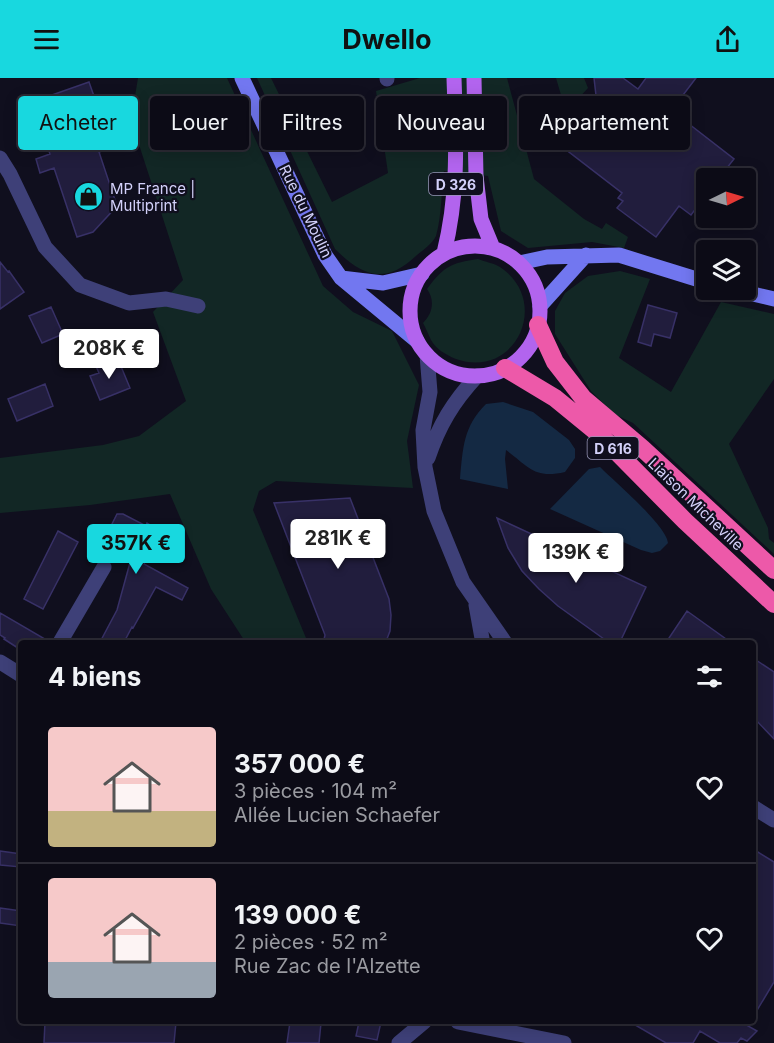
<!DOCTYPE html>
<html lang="fr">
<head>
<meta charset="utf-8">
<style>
  :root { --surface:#0c0b16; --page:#1a1923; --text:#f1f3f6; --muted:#9a9ba1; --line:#2c2b35; --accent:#18d8df }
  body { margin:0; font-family:Inter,sans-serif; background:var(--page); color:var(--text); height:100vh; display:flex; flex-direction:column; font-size:22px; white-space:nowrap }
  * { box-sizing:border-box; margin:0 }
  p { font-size:20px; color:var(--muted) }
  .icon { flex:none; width:33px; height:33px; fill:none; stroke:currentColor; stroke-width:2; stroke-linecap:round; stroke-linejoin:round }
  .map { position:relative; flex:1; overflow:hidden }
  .sheet { position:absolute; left:18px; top:562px; width:738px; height:384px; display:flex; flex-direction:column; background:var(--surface); border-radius:6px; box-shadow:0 3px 15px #0003,0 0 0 2px var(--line) }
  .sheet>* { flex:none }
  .top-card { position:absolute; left:18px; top:18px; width:738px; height:54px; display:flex; gap:12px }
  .needle { width:39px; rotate:85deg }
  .controls { position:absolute; left:696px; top:90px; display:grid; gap:12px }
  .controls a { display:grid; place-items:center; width:60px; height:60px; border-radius:6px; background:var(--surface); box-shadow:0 3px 15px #0003,0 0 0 2px var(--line); font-size:30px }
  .price { position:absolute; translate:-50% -51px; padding:0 14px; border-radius:6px; background:#fff; color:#222; font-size:20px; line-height:39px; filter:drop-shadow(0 2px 3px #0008) }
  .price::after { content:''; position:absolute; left:50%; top:36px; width:18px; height:14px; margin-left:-9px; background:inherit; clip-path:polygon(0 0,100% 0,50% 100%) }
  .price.selected { background:var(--accent); color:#111 }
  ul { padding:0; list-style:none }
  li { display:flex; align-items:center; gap:18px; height:150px; padding:0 30px }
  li+li { border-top:2px solid var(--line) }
  li span { display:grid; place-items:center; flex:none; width:168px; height:120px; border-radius:6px; color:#555 }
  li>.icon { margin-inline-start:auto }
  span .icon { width:72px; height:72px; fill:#fffc; stroke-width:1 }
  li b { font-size:26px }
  h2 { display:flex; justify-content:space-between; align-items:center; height:72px; padding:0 30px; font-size:26px }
  .pill { padding:0 21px; border-radius:6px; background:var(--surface); box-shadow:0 3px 15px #0003,0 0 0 2px var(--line); font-size:21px; line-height:54px }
  .pill.selected { background:var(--accent); color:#111 }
  header { display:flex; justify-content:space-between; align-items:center; height:78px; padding:0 30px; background:var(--accent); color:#111; font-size:27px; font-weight:700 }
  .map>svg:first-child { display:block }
  .green { fill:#122725 }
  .water { fill:#142943 }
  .building { fill:#211d3d; stroke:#383167; stroke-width:1.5 }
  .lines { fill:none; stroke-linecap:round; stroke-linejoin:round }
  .street { stroke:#3e4078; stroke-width:15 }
  .secondary { stroke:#7277f0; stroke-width:15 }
  .primary { stroke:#b264ee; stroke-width:15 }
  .highway { stroke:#ed59a9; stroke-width:18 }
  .labels { text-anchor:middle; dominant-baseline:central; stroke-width:4.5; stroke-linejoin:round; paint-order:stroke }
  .shield { fill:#100f1e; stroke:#9897b8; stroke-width:1.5 }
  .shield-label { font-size:14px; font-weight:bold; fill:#d3d1fa }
  .poi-label { font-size:15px; fill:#d3d1fa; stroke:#100f1e; text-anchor:start }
  .street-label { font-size:15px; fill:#d3d1fa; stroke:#100f1e }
</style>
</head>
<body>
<header><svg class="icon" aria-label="menu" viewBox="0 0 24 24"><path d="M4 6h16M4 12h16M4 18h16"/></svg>Dwello<svg class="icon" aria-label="share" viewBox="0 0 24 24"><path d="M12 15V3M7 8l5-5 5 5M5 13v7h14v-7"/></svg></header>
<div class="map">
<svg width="774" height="965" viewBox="0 0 774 965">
  <rect width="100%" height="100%" fill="#100f1e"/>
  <path class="green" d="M138,0H227L323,208L353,234L392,253L419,307L407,363L413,410L276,403L259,413L253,432L306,560L305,565H246L211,511L170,416L90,427L0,435V380L103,367L139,358L186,323L153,234L183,202L131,42Z
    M257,0H271L332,124L388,95L376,13L420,0H507L534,101L584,141L602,151L606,145L628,159L624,170L592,164L528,170L501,153L488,98L444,93C441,114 442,137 436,158C433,165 423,172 417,177C386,207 363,199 335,171Z
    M556,0H584L588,10L576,23L561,17Z
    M478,181C485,184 494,185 500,189C552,224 515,302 456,281C446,277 436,271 431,262C428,256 426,250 423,245C433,235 435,222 427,211C444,188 451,185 478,181Z
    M620,193L650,201L619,280L671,314L721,224L774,236V301L729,366L768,450L769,461L774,465V476L633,345L614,336L591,313L555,256V233L565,215L588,198Z"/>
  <path class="water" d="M503,324L533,334L569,362L575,371V380L565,394C534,401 529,389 506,372L505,381L508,411L460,401C463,370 463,349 486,326Z
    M600,389C614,403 667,448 668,465L660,473L652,475L641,472L550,431L589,391Z"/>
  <path class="building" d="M594,0H623L638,11L646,0H696L680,21L683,36L680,39L734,81L719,100H706V117L691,137L679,128L656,159L617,130L623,123L618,120L622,115L534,47L553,22L563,29L569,21L575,25L579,20L598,35Z
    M89,4L107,55L118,51L123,66L99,74L117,128L93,154L77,159L54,90L40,95L36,81L50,76L32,24Z
    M0,184L8,194L9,193L24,214L0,231Z
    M648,227L677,235L670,260L654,256L651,268L638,264Z
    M51,229L63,256L42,265L29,238Z
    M111,281L114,289L120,286L130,310L100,322L90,298L99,295L96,288Z
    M45,306L53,328L17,343L8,321Z
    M350,420L389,521L391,537L390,553L385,566H323L325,557L274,425Z
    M117,436H123L146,448L147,445L162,454L144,486L188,510L182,522L156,509L133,550L132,549L123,566H99L117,532L131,481L103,464Z
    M497,440L646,509L619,566H611L558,528L539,511L522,493L508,470Z
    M58,453L78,464L43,531L24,521Z
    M687,533L733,566H665Z
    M0,535L50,564L49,566H21V572L4,561L5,560L0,557Z
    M753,580L774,594V661L753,639Z
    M753,771L774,784V904L753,939Z
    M0,773L21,776V789L0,787Z
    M0,830L21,833V848L0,845Z
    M45,944H176L174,965H44Z
    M290,944L321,945L319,965H287Z
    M359,944H381L377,962L356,958Z
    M630,944H750L748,948L757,953L747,963L741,960L737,965H720L700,953L693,965H666Z"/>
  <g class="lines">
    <path class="street" d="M387,0V1
      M0,80L10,96L45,169L80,207L129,225L166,221L198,228
      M427,277L430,314L423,352L425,389L434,433L463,504L506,566
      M428,380C439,347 453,324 477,298
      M476,527L483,566
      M59,566L104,489
      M0,584L21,597
      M753,729L774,742
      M458,944L564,965
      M399,965L424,944"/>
    <path class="secondary" d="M242,0L325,177L341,200L417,263
      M519,185L547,179L619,177L706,204
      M341,200L383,205L422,196
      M736,212L774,221
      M540,228L586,177"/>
    <path class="primary" d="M474,0L476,98L481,141L493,170
      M410 233a65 65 0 1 1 130 0a65 65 0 1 1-130 0Z
      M444,175C459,115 456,61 454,0"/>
    <path class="highway" d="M538,247L555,284L583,320L642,370L774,492
      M505,290L555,320L599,356L685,443L774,526"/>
  </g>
  <defs>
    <symbol id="shop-disc" viewBox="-11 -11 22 22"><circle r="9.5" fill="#18d8df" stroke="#100f1e"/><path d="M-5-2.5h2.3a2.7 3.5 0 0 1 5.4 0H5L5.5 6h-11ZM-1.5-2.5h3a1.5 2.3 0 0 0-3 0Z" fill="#111"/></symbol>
  </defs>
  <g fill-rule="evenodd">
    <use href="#shop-disc" x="72" y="102" width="33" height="33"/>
  </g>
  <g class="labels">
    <g class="shield">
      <rect x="429" y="95" width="54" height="22" rx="4.5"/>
      <rect x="587.5" y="359" width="51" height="22" rx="4.5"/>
    </g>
    <g class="shield-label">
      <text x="456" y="106">D 326</text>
      <text x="613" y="370">D 616</text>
    </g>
    <g class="poi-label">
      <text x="110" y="110">MP France |<tspan x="110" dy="17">Multiprint</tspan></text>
    </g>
    <g class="street-label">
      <text transform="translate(306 133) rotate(64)">Rue du Moulin</text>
      <text transform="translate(696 426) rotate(44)">Liaison Micheville</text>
    </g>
  </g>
</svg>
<div class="controls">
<a><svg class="needle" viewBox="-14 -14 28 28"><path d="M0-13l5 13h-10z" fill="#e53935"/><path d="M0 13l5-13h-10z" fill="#9a9ba1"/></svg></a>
<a><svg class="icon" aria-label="layers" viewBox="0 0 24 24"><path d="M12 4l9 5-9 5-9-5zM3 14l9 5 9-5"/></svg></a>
</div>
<b class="price" style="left:109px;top:302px">208K €</b>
<b class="price" style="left:338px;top:492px">281K €</b>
<b class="price selected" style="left:136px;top:497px">357K €</b>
<b class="price" style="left:576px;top:506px">139K €</b>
<div class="top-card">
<a class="pill selected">Acheter</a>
<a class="pill">Louer</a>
<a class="pill">Filtres</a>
<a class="pill">Nouveau</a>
<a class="pill">Appartement</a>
</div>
<section class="sheet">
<h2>4 biens<svg class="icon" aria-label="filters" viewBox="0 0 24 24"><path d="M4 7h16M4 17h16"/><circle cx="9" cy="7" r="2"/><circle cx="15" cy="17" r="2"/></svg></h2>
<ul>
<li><span style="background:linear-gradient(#f6c9c9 70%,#c2b280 0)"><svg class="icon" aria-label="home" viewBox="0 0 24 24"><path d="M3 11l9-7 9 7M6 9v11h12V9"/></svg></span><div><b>357 000 €</b><p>3 pièces · 104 m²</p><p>Allée Lucien Schaefer</p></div><svg class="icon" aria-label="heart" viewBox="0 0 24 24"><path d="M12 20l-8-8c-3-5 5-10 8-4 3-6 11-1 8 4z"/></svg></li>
<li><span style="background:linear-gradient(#f6c9c9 70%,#9aa5b1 0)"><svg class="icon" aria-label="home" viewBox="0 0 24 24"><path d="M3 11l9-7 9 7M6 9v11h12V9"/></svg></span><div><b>139 000 €</b><p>2 pièces · 52 m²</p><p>Rue Zac de l'Alzette</p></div><svg class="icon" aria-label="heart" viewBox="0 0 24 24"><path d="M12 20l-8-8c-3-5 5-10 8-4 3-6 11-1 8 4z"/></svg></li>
</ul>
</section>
</div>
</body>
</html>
